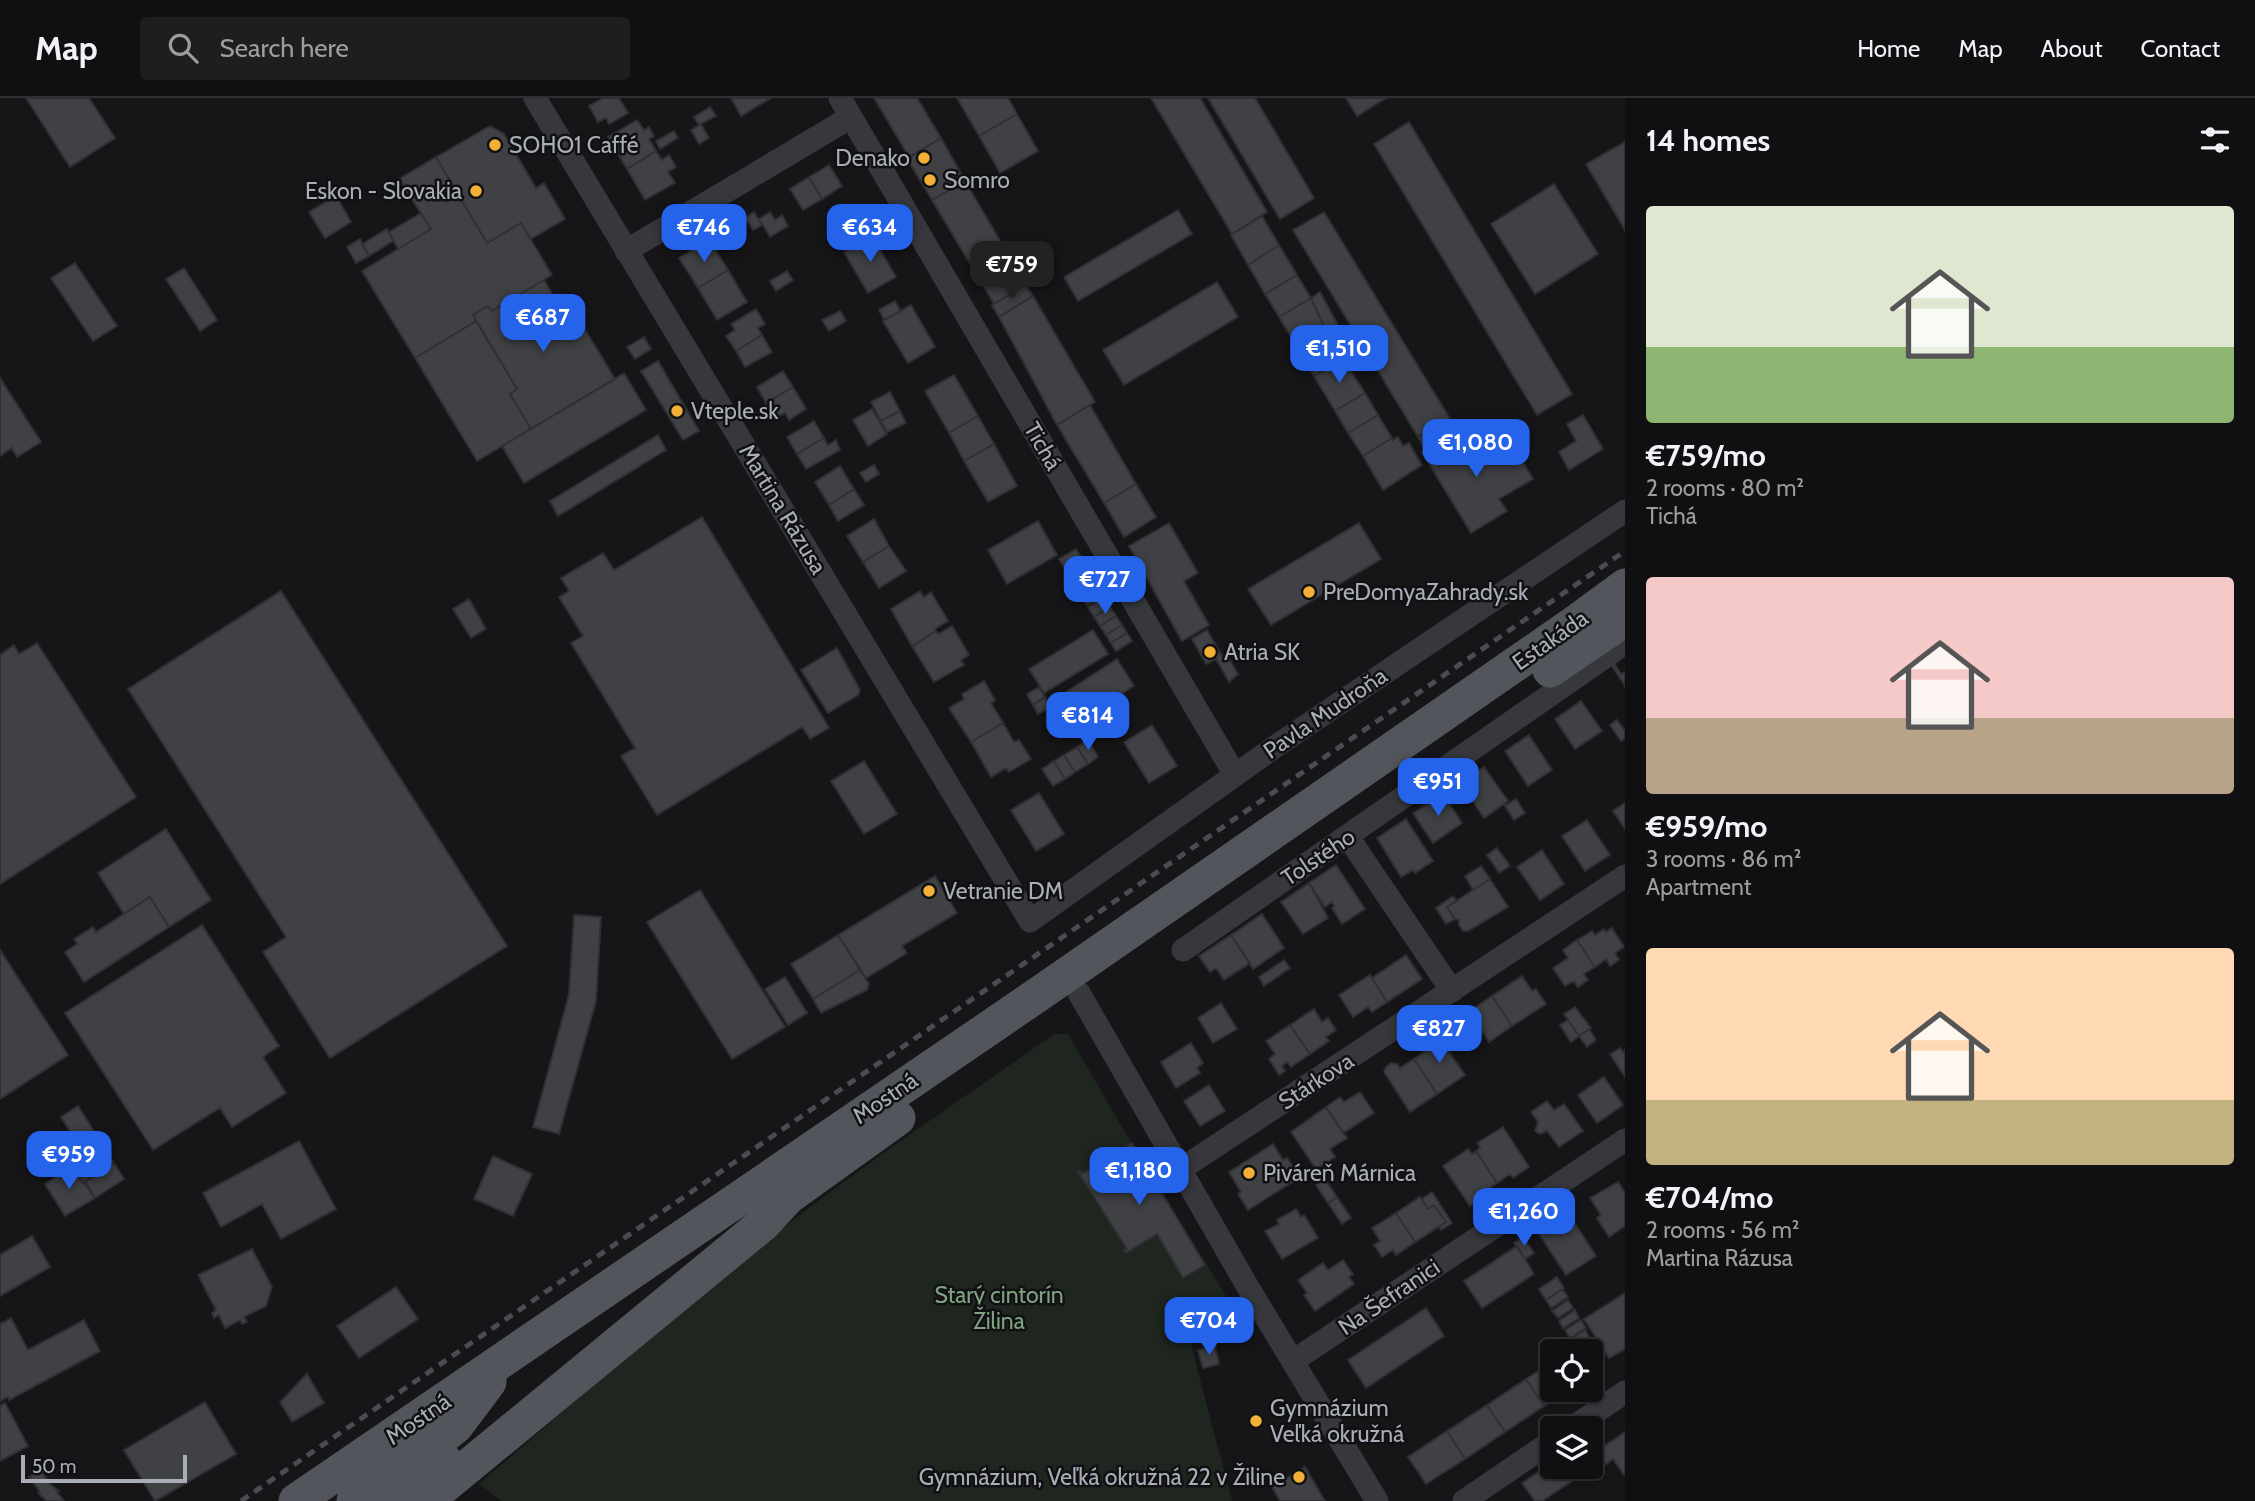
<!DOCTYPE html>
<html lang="en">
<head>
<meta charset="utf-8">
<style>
  :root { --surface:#101012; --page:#1e1e20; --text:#f1f3f6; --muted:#9c9d9f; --line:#303032; --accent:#2563eb }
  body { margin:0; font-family:Cabin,sans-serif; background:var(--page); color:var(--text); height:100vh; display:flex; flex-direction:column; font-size:26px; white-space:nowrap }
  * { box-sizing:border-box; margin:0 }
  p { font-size:23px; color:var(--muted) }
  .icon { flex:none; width:38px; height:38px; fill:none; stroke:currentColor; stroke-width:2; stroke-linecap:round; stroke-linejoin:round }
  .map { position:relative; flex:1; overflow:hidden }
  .panel { display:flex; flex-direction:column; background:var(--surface); width:630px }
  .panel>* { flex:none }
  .fabs { position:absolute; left:1540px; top:1241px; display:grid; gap:14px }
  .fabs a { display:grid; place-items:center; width:63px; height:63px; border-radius:7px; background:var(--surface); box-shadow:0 2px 5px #0004,0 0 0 2px var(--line); font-size:35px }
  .scale { position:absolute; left:21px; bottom:18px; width:166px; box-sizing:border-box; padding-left:7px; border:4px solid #a8adb8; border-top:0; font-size:19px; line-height:24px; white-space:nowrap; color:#a8adb8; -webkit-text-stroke:5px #111113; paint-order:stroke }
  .price { position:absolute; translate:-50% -60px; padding:0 16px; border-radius:14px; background:var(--accent); color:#fff; font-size:23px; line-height:46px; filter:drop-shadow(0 2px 4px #0008) }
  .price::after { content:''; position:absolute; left:50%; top:42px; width:21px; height:16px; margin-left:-10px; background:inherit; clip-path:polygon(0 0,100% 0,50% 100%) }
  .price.selected { background:#222; color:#fff }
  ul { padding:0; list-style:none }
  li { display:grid; align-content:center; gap:14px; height:371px; padding:0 21px }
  li span { display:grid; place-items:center; height:217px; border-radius:7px; color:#555 }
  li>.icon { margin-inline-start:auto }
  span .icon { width:126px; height:126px; fill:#fffc; stroke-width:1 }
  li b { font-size:30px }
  h2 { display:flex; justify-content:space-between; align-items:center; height:84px; padding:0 21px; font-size:30px }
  header { display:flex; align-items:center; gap:42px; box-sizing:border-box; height:98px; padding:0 35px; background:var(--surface); border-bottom:2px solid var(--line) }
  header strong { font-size:33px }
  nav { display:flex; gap:38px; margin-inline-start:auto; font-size:24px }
  .search { width:490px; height:63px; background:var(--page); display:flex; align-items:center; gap:18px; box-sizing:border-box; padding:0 24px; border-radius:7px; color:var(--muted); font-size:26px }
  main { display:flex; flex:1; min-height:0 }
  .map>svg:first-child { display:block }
  .green { fill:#1e261f }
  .building { fill:#404145; stroke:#303034; stroke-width:2 }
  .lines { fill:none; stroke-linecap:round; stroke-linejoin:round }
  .minor { stroke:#37383d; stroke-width:23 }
  .primary { stroke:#53555c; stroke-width:35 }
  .rail { stroke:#4a4c52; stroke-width:5; stroke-dasharray:9 7; stroke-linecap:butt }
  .poi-dot { fill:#f2b134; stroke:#111113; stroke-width:2.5 }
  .labels { text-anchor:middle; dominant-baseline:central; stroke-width:5; stroke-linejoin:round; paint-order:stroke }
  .poi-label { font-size:23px; fill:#a8adb8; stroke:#111113; text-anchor:start }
  .street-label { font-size:23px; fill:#a8adb8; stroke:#111113 }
  .park-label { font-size:23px; fill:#7fa381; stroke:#111113 }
</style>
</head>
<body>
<header>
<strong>Map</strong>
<div class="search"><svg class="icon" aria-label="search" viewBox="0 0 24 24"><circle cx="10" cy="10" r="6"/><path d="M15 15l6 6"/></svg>Search here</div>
<nav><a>Home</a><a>Map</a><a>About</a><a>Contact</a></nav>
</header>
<main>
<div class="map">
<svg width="1625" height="1403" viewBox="0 0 1625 1403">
  <rect width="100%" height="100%" fill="#161618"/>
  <path class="green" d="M1054,936H1068L1126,1036L1236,1214L1190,1243L1232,1403H502L479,1386C593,1289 705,1187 825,1098C900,1042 978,990 1054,936Z"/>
  <path class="building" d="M26,0H89L115,40L70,69Z
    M603,0H619L628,15L609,26L606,20L598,24L589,8Z
    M731,0H771L741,18Z
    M874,0H917L941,40L909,59Z
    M957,0H1008L1017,16L979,38Z
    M1151,0H1200L1267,114L1232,136Z
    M1208,0H1255L1314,100L1280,121Z
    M1346,0H1386L1357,18Z
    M710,9L716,18L699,27L694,19Z
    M1017,16L1038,53L1000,75L979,38Z
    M637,22L644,32L649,29L654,38L649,41L656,53L627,71L608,39Z
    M1409,24L1572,296L1537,317L1374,46Z
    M701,26L709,40L699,46L691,32Z
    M490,28L504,36L536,90L544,85L565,121L531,141L521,125L487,145L436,59Z
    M674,33L678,40L660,51L656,43Z
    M941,40L965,83L932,102L907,61Z
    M1625,44V132L1586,66Z
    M656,53L662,62L669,57L676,69L668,74L675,85L645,102L627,71Z
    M436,59L487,145L521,125L552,177L492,213L488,208L473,217L476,223L415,260L362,173L431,131L399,81Z
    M829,67L842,88L822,101L809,79Z
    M809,79L822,101L803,112L790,91Z
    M965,83L1026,187L994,206L932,102Z
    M1554,86L1598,156L1535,196L1491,126Z
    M336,98L351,124L325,140L309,114Z
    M1178,112L1192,136L1078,203L1064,179Z
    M754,114L762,127L753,132L745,120Z
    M770,114L775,122L782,117L788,128L770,139L759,121Z
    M1324,114L1450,321L1418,339L1293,132Z
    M421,115L431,131L398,151L389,134Z
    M1262,118L1279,147L1248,167L1231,137Z
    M387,131L393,143L369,158L362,146Z
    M872,138L896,179L868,195L844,154Z
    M360,141L369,158L356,165L347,149Z
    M709,142L728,172L698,190L679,160Z
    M1279,147L1297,177L1265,196L1248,167Z
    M75,165L117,228L93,243L51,180Z
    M184,170L217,222L200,233L166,181Z
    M728,172L747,204L717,222L698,190Z
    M787,173L793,182L776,193L770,183Z
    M1297,177L1311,200L1279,219L1265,196Z
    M544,182L574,233L583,228L615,281L531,331L510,296L517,291L473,217L488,208L492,213Z
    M1217,184L1238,219L1124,287L1103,252Z
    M1026,187L1033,198L999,219L992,207Z
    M1320,194L1353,255L1343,261L1328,237L1311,200Z
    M1033,198L1095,304L1057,327L999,219Z
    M1311,200L1328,237L1300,254L1279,219Z
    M895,203L901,213L884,222L879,212Z
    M911,207L935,249L908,265L883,223Z
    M756,211L765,226L758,230L762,237L736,253L726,238L735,232L731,226Z
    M840,213L846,223L829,233L822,222Z
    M476,223L517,291L510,296L531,331L477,363L415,260Z
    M762,237L772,254L745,269L736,253Z
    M1328,237L1343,261L1314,278L1300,254Z
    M644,239L651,251L635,261L627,249Z
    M1343,261L1365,295L1335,313L1314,278Z
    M658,263L699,333L683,342L641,273Z
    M783,273L793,289L766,305L757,289Z
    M624,275L646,312L524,385L502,348Z
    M954,277L978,318L949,335L925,293Z
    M0,280L41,344L17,359L12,350L0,358Z
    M793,289L806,311L789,322L785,315L775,320L766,305Z
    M890,294L900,313L881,323L871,304Z
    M1365,295L1378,317L1348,335L1335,313Z
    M1090,307L1136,386L1104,405L1057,327Z
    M872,311L887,336L868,348L853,322Z
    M900,313L906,325L887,334L881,323Z
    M1378,317L1392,340L1363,358L1348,335Z
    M1583,317L1603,351L1569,372L1559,354L1576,343L1567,326Z
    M978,318L994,346L964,363L949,335Z
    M1450,321L1457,334L1425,352L1418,339Z
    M814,323L824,340L797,356L787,339Z
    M1457,334L1477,368L1512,346L1533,381L1499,401L1507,413L1471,435L1422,354Z
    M658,337L666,352L558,418L550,403Z
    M1398,339L1403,348L1409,345L1422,367L1383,392L1363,358L1392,340L1393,342Z
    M824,340L828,347L836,342L840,352L806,371L797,356Z
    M994,346L1017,388L988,404L964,363Z
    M874,367L879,376L866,384L860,375Z
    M840,368L854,391L829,407L815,384Z
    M1136,386L1156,419L1124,439L1104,405Z
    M854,391L864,407L838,423L829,407Z
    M702,419L829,630L810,641L802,629L657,717L621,658L635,650L571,545L583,538L559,499L569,493L561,480L603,455L614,472Z
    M874,421L889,448L863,464L847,438Z
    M1038,423L1057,457L1007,486L988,452Z
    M1169,425L1198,475L1184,483L1209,527L1182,543L1129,448Z
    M1359,425L1381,461L1271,527L1248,491Z
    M889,448L906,473L879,490L863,464Z
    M1076,451L1082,460L1064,470L1059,461Z
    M1082,460L1087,469L1070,479L1064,470Z
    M1087,469L1092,477L1075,488L1070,479Z
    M1092,477L1097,486L1080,496L1075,488Z
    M1097,486L1104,497L1087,507L1080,496Z
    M281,493L507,848L330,960L263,854L286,839L128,591Z
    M920,493L924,499L931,494L948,523L935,531L936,533L912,548L891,511Z
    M1104,499L1110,509L1094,519L1088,509Z
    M469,501L486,531L471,540L453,511Z
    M1110,509L1116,518L1100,528L1094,519Z
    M1116,518L1122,527L1106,537L1100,528Z
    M1122,527L1127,535L1111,545L1106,537Z
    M952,528L969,557L961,562L964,567L934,584L912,548L936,533L938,536Z
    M1093,532L1108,556L1044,595L1029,571Z
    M1207,532L1222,558L1226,556L1238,576L1229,584L1216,561L1206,566L1192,541Z
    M1127,535L1132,543L1116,553L1111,545Z
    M37,545L136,699L0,786V557L14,547L19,556Z
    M837,550L860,592L858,597L828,615L801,572Z
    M1117,561L1134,588L1109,604L1111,608L1102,614L1099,610L1074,627L1057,600Z
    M1613,564L1621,576L1625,574V588L1610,565Z
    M984,583L995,602L991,605L1003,625L971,644L949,610L964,601L962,596Z
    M1039,589L1045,599L1033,607L1027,596Z
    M1045,599L1051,609L1038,616L1033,607Z
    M1581,603L1602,633L1575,651L1555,621Z
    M1617,622L1625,633V641L1621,643L1610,627Z
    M1003,625L1014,644L1019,642L1031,661L1009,674L1006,670L991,679L971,644Z
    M1152,627L1177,668L1149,685L1124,644Z
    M1529,637L1552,672L1528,688L1505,653Z
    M1088,642L1098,659L1088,666L1077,649Z
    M1077,649L1088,666L1075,674L1064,657Z
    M1064,657L1075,674L1065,681L1054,663Z
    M864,663L897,716L864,736L831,683Z
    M1054,663L1065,681L1053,688L1042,671Z
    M1484,669L1508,703L1484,720L1470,699L1462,704L1452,691Z
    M1039,695L1064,736L1036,753L1011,712Z
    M1443,696L1462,725L1433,745L1413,715Z
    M1516,701L1525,715L1514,722L1505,708Z
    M1625,705V731L1613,713Z
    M1406,721L1433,763L1415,775L1413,772L1401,779L1377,740Z
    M1587,722L1610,757L1585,773L1562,738Z
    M166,731L211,802L169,829L150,799L124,816L98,775Z
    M1497,750L1510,768L1499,775L1487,757Z
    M1542,752L1564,786L1540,802L1517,769Z
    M1336,767L1365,811L1342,826L1332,810L1334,808L1332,804L1325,809L1309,785Z
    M1481,768L1490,781L1473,792L1465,778Z
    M935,778L957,815L902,848L907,855L866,880L838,837Z
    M1490,781L1508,809L1468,833H1463L1459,827V822L1455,821L1447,809Z
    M1309,785L1328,820L1303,836L1281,804Z
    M700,792L785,929L732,961L647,824Z
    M1453,798L1457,803L1447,809L1455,821L1446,826L1436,810Z
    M150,799L169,829L84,884L65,854L77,846L74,841L93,829L96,834Z
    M1262,816L1284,850L1253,871L1231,837Z
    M574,817L601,819L596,903L559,1036L533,1029L569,896Z
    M202,827L279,948L263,959L286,995L232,1029L220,1010L153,1052L65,915Z
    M1612,830L1624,849L1615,855L1619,862L1610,868L1606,861L1595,869L1577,842L1592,833L1595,837L1604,831L1606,834Z
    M838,837L860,872L813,901L791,866Z
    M1231,837L1250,865L1224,882L1216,870L1210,874L1199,858Z
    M1577,842L1595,869L1584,876L1588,882L1578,889L1574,883L1565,888L1553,870L1568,860L1563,852Z
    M0,852L68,957L0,1001Z
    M1406,857L1422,881L1387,904L1372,880Z
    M1284,862L1290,870L1264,888L1259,879Z
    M860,872L869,886L867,892L821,915L813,901Z
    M1370,877L1387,904L1372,914L1368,909L1353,919L1339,897Z
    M1522,878L1532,893L1536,891L1546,906L1512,928L1492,898Z
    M785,879L807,915L788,927L765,891Z
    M1492,898L1512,928L1489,944L1480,930L1474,934L1463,918Z
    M1221,905L1237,931L1213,945L1198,920Z
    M1575,909L1591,930L1579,938L1564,916Z
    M1314,911L1322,924L1328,920L1336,932L1326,939L1329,943L1310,956L1290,927Z
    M1568,922L1579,938L1571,944L1560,927Z
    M1290,927L1310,956L1291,969L1287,964L1282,968L1285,973L1279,977L1269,961L1275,956L1266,943Z
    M1589,931L1596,942L1587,949L1579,938Z
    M1435,939L1439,940L1465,977L1437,996L1414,961L1427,952L1425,947L1426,942Z
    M1191,945L1203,965L1197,970L1200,975L1176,990L1161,964Z
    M1620,950L1623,954L1625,952V979L1610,956Z
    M1414,961L1437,996L1410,1014L1384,974L1386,969L1391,965L1397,966L1400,970Z
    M1604,979L1623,1007L1597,1025L1578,997Z
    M1209,987L1225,1013L1200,1028L1184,1003Z
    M1360,994L1374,1015L1343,1035L1326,1009L1340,999L1344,1004Z
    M1547,1003L1554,1012L1564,1006L1583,1033L1559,1049L1547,1033L1540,1036L1535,1033L1538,1024L1531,1014Z
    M78,1008L114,1065L97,1076L61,1019Z
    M1326,1009L1347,1040L1330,1051L1335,1059L1316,1071L1291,1034Z
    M1503,1029L1529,1069L1513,1080L1510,1076L1497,1085L1476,1053L1480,1050L1477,1045Z
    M299,1043L336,1111L281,1141L262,1106L221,1129L203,1095Z
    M1132,1045L1205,1167L1183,1180L1157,1136L1126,1155L1124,1152L1127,1151L1078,1074L1080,1073L1082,1076Z
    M1273,1046L1283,1062L1287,1060L1293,1069L1288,1073L1294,1083L1248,1112L1238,1096L1241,1094L1229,1074Z
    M1468,1051L1472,1056L1476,1053L1497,1085L1484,1094L1486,1097L1470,1108L1443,1068Z
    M493,1058L532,1076L513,1118L474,1101Z
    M87,1059L97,1076L83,1085L72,1068Z
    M114,1065L124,1081L95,1100L85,1083Z
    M72,1068L95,1100L65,1118L45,1086Z
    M1325,1081L1337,1099L1328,1105L1316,1087Z
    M1618,1084L1625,1095V1128L1609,1139L1597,1120L1601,1117L1590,1100Z
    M1432,1094L1452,1125L1441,1132L1439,1129L1446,1124L1434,1107L1428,1111L1422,1101Z
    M1337,1099L1351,1120L1342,1126L1328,1105Z
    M1420,1099L1428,1111L1434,1107L1446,1124L1415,1144L1396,1115Z
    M1296,1111L1301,1119L1304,1117L1318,1140L1282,1161L1265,1133L1279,1126L1277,1122Z
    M1396,1115L1415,1144L1396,1157L1393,1152L1382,1159L1374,1147L1380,1143L1372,1130Z
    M1568,1115L1596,1158L1566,1177L1535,1130L1554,1117L1558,1122Z
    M32,1138L50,1169L0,1198V1157Z
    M1523,1139L1534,1155L1525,1161L1514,1145Z
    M1517,1148L1534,1176L1482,1210L1464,1183Z
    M252,1151L272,1189L266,1208L244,1219L247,1224L242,1226L240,1222L225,1230L219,1217L214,1220L212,1215L216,1212L198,1177Z
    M1343,1162L1353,1176L1349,1179L1354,1186L1315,1213L1304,1197L1307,1195L1298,1182L1323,1165L1328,1172Z
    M1557,1179L1564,1190L1546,1202L1539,1191Z
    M396,1189L418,1221L359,1260L337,1228Z
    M1562,1191L1568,1199L1551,1210L1546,1202Z
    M1625,1195V1251L1609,1260L1584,1221Z
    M1568,1202L1573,1210L1558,1220L1552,1213Z
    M1426,1210L1444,1238L1366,1290L1348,1262Z
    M1575,1212L1579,1220L1563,1230L1559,1223Z
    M11,1220L28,1252L84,1222L100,1253L9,1302L8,1299L0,1303V1226Z
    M1581,1222L1586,1230L1570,1240L1565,1232Z
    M1585,1232L1593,1245L1584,1251L1576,1238Z
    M1215,1248L1219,1266L1203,1270L1198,1252Z
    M1552,1264V1292H1570L1544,1308L1526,1281Z
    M307,1276L324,1305L292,1324L280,1304Z
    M1526,1281L1544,1308L1505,1334L1487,1307Z
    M205,1304L236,1356L155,1403L124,1352Z
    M5,1305L28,1348L0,1363V1308Z
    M1487,1307L1505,1334L1465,1361L1447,1333Z
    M1447,1333L1465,1361L1426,1386L1408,1359Z
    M1625,1334V1377H1624L1613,1361L1606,1366L1597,1353Z
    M1552,1365V1368H1575L1581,1377L1542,1403H1535L1522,1385Z
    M1305,1369L1325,1403H1280L1272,1389Z
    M40,1371L51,1387L59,1393L57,1394L64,1403H47L38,1395L40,1394L29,1379Z"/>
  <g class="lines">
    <path class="minor" d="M535,0L1030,823L1276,648L1625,413
      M840,0L1235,677
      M626,153L851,19
      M1348,739L1452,893
      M1183,852L1625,545
      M1079,895L1249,1191L1377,1403
      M1181,1071L1625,778
      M1293,1263L1625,1042
      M1572,1330L1625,1294
      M1464,1403L1552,1343"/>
    <path class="primary" d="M1550,572L1625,521
      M296,1403L1033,900L1572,527L1625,488
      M354,1403L412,1363L456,1328L489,1284
      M388,1403L443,1360
      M426,1403L763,1126L788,1099L898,1020"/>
    <path class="rail" d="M241,1403L1625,453"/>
  </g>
  <g class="poi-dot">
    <circle cx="495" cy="47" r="7"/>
    <circle cx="924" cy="60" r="7"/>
    <circle cx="930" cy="82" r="7"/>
    <circle cx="476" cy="93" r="7"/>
    <circle cx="677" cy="313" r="7"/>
    <circle cx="1309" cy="494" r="7"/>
    <circle cx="1210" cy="554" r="7"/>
    <circle cx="929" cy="793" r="7"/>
    <circle cx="1249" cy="1075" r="7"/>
    <circle cx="1256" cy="1323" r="7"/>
    <circle cx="1299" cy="1379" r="7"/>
  </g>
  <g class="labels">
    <g class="poi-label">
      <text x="509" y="47">SOHO1 Caffé</text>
      <text x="910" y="60" text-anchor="end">Denako</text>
      <text x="944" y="82">Somro</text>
      <text x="462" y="93" text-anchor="end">Eskon - Slovakia</text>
      <text x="691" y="313">Vteple.sk</text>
      <text x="1323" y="494">PreDomyaZahrady.sk</text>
      <text x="1224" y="554">Atria SK</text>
      <text x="943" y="793">Vetranie DM</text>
      <text x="1263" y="1075">Piváreň Márnica</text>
      <text x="1270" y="1310">Gymnázium<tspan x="1270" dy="26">Veľká okružná</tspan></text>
      <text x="1285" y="1379" text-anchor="end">Gymnázium, Veľká okružná 22 v Žiline</text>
    </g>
    <g class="street-label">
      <text transform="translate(1043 348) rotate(60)">Tichá</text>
      <text transform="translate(783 411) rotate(59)">Martina Rázusa</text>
      <text transform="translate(1550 542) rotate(-35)">Estakáda</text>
      <text transform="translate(1325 615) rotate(-34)">Pavla Mudroňa</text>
      <text transform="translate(1318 759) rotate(-34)">Tolstého</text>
      <text transform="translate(1316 983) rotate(-33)">Stárkova</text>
      <text transform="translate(885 1000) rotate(-34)">Mostná</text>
      <text transform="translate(1389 1199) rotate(-34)">Na Šefranici</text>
      <text transform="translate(418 1321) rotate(-34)">Mostná</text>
    </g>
    <g class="park-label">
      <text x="999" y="1197">Starý cintorín<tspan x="999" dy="26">Žilina</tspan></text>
    </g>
  </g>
</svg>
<div class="fabs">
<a><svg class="icon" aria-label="locate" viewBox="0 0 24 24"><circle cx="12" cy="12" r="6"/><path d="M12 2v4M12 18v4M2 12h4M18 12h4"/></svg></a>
<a><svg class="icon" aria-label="layers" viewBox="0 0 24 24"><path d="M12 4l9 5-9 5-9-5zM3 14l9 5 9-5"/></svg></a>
</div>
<div class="scale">50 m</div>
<b class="price" style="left:704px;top:166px">€746</b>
<b class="price" style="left:870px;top:166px">€634</b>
<b class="price selected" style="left:1012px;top:203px">€759</b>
<b class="price" style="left:543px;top:256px">€687</b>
<b class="price" style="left:1339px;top:287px">€1,510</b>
<b class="price" style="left:1476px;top:381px">€1,080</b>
<b class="price" style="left:1105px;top:518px">€727</b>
<b class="price" style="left:1088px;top:654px">€814</b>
<b class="price" style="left:1438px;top:720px">€951</b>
<b class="price" style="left:1439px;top:967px">€827</b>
<b class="price" style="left:69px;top:1093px">€959</b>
<b class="price" style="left:1139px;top:1109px">€1,180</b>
<b class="price" style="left:1524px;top:1150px">€1,260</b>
<b class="price" style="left:1209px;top:1259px">€704</b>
</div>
<section class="panel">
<h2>14 homes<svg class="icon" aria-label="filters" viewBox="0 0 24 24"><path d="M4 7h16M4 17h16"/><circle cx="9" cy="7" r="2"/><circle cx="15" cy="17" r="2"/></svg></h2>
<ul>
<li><span style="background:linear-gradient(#dfe7d0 65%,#8fb573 0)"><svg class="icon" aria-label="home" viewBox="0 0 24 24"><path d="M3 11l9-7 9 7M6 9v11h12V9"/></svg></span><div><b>€759/mo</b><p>2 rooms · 80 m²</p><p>Tichá</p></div></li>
<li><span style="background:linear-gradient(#f6c9c9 65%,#b9a48a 0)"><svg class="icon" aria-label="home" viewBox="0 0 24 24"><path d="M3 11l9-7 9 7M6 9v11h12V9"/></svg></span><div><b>€959/mo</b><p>3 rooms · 86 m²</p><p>Apartment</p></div></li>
<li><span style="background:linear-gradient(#ffd9b3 70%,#c2b280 0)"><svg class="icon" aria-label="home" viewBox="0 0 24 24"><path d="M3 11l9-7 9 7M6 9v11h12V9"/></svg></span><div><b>€704/mo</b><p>2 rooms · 56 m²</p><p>Martina Rázusa</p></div></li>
</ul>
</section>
</main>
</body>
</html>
